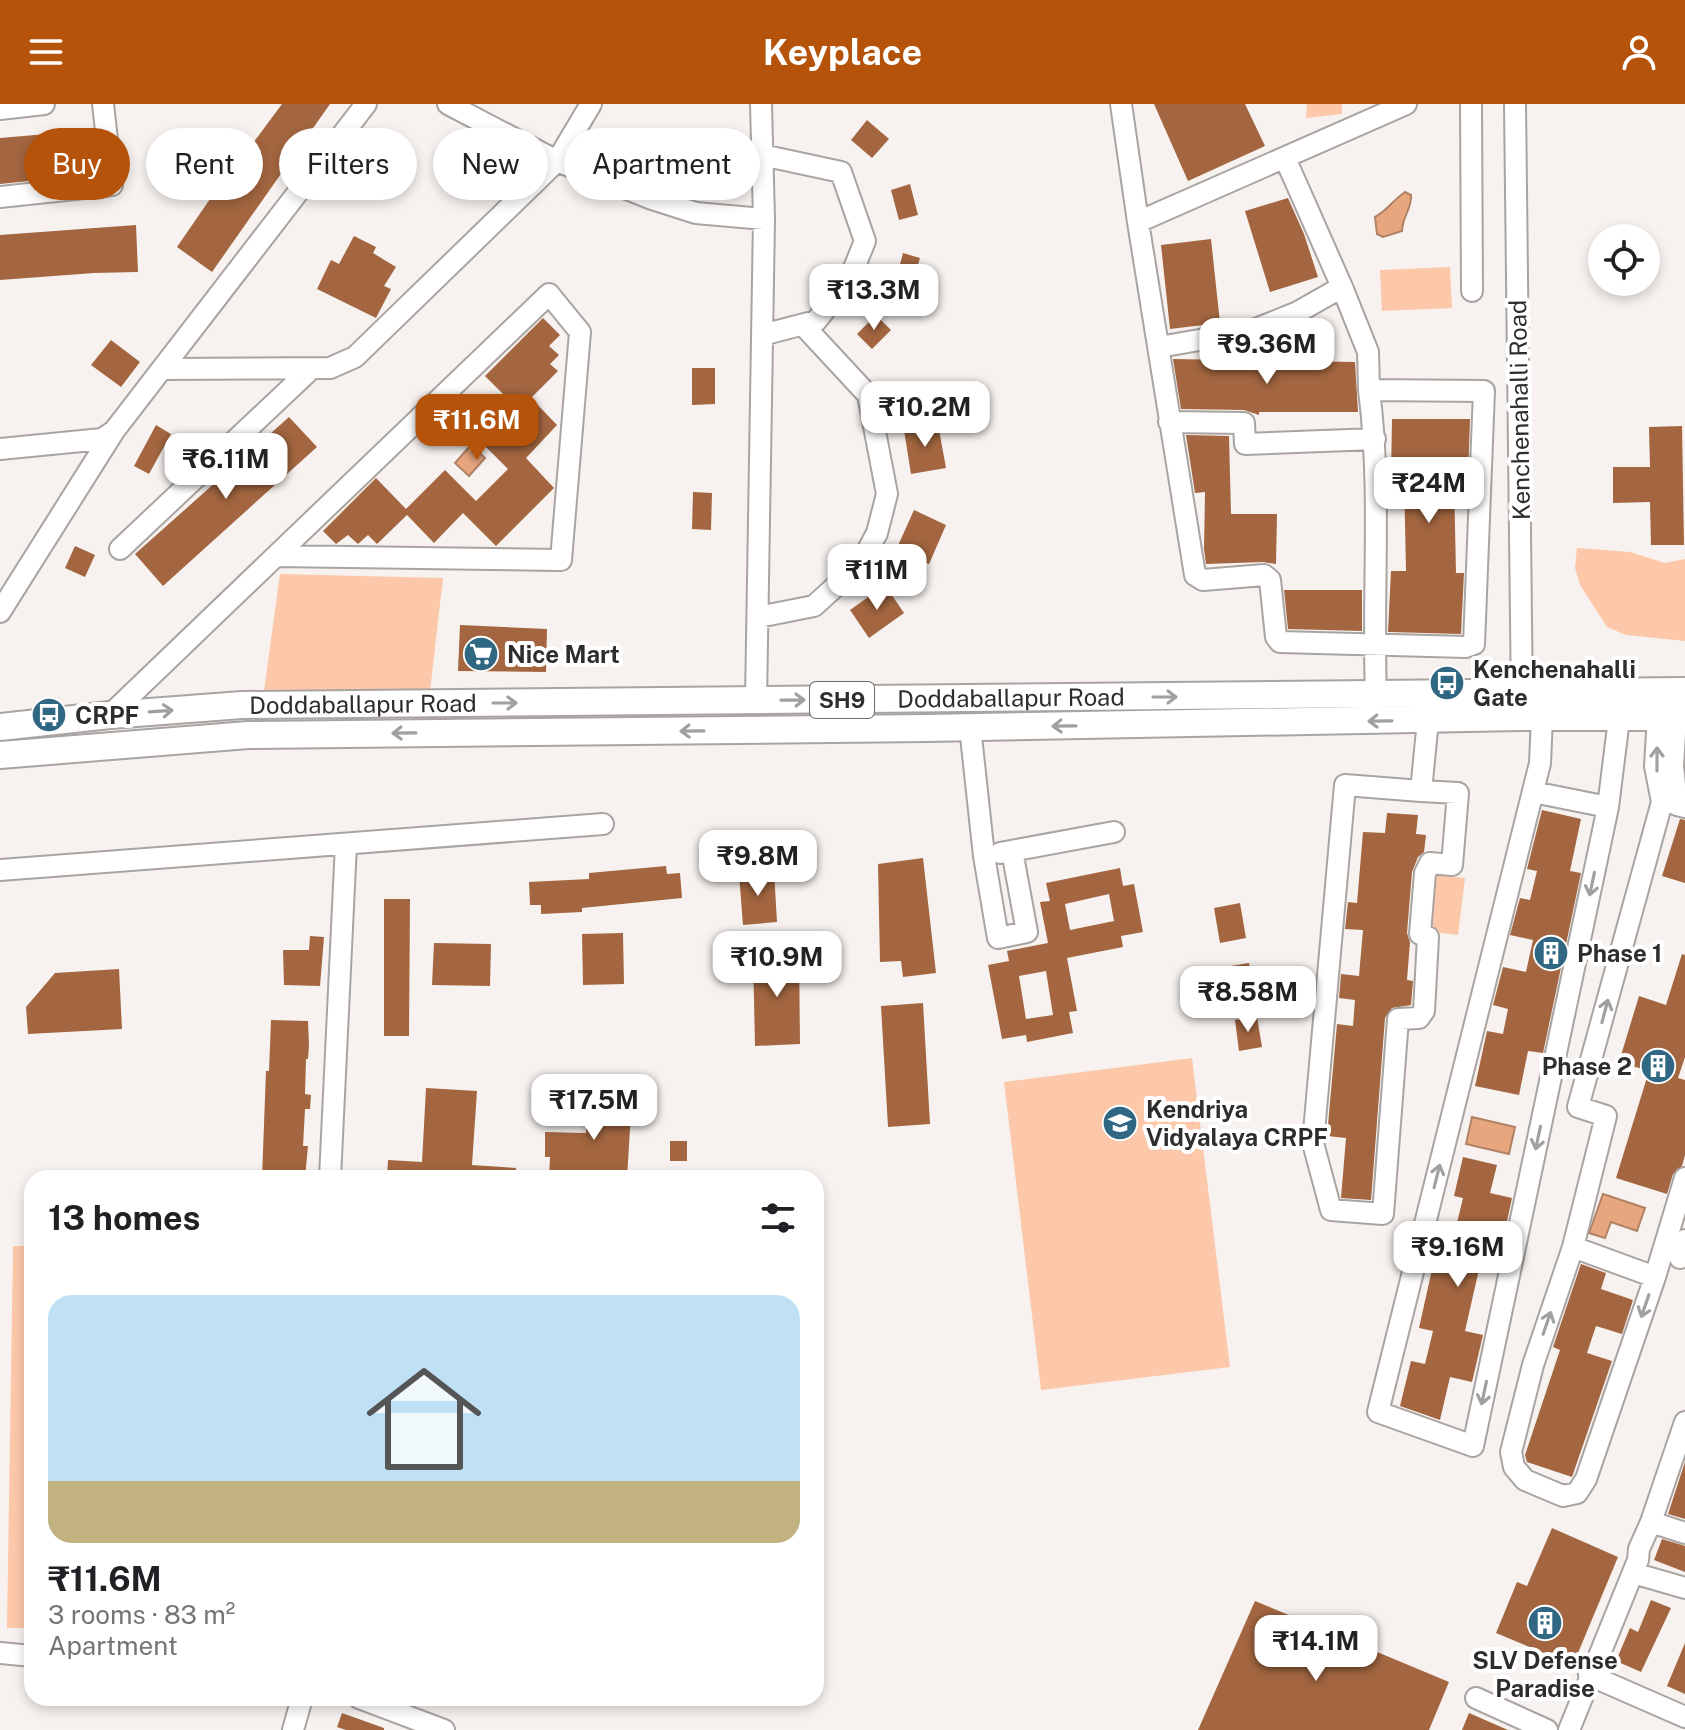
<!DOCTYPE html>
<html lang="en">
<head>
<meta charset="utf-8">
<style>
  :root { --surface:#fff; --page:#f2f2f2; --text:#202124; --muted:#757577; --accent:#b45309 }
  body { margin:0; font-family:"Public Sans",sans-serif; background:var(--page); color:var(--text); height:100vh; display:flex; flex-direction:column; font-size:30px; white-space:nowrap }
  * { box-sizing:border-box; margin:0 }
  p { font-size:26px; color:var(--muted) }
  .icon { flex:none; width:44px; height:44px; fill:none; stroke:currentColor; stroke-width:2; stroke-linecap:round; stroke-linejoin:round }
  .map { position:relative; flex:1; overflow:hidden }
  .sheet { position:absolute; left:24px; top:1066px; width:800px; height:536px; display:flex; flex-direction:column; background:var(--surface); border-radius:24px; box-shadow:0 4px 12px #0003 }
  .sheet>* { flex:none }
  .guide { position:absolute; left:24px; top:24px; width:800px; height:72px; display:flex; gap:16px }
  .buttons { position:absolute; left:1588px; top:120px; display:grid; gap:16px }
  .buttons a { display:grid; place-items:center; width:72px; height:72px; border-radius:50%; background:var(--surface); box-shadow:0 4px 12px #0003; font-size:40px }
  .price { position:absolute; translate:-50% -68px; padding:0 18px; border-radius:16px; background:#fff; color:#222; font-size:26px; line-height:52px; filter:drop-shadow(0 2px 4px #0008) }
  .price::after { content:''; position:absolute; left:50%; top:48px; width:24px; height:18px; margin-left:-12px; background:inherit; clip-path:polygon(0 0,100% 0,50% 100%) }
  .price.selected { background:var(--accent); color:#fff }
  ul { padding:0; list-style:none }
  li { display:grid; align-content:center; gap:16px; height:424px; padding:0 24px }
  li span { display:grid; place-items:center; height:248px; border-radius:24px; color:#555 }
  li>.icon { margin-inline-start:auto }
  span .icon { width:144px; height:144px; fill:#fffc; stroke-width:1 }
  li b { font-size:34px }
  h2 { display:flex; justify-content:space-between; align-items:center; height:96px; padding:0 24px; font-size:34px }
  .pill { padding:0 28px; border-radius:36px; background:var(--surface); box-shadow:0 4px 12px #0003; font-size:28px; line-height:72px }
  .pill.selected { background:var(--accent); color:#fff }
  header { display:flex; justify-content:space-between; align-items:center; height:104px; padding:0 24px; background:var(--accent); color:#fff; font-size:36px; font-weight:700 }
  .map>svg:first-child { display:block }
  .green { fill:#fdc8a9 }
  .water { fill:#e7a67e; stroke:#b08265; stroke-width:2 }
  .building { fill:#a36640; fill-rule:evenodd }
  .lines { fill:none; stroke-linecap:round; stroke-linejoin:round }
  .minor-casing { stroke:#a9a4a1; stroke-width:24 }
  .major-casing { stroke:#a9a4a1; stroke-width:30 }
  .minor { stroke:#fff; stroke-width:20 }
  .major { stroke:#fff; stroke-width:26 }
  .oneway { stroke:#a1a0a0 }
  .labels { text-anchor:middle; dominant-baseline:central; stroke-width:8; stroke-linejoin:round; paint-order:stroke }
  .shield { fill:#fff; stroke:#6d6c6b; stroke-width:2 }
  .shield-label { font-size:22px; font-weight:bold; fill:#2f2d2c }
  .street-label { font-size:24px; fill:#2f2d2c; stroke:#fff }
  .poi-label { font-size:24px; font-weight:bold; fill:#2f2d2c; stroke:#fff; text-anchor:start }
</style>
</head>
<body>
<header><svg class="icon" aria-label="menu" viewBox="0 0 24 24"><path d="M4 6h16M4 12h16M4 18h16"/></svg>Keyplace<svg class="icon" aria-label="person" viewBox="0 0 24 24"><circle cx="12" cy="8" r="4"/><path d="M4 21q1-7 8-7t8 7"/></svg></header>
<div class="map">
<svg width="1685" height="1626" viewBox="0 0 1685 1626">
  <rect width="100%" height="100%" fill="#f7f2ef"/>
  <path class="green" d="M1307,0H1342V10L1306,14Z
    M1450,163L1452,204L1382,207L1380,166Z
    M1577,444L1630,448L1665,459L1685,455V537L1626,531L1607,523L1580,481L1575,464Z
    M280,470L443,474L430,588L264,587Z
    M1430,770L1465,774L1458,831L1423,827Z
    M1192,954L1230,1263L1041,1286L1004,978Z
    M13,1142H32V1524H7Z"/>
  <path class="water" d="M1405,88L1411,91C1412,105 1402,113 1402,127L1383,133L1377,130L1375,113C1388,106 1393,96 1405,88Z
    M471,341L485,354L469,372L455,359Z
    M1472,1013L1515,1023L1509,1050L1466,1040Z
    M1603,1090L1645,1104L1637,1127L1611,1118L1605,1134L1589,1129Z"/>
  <path class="building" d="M282,0H330L212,168L177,143L234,60L236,62Z
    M1154,0H1245L1265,42L1188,77Z
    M867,16L889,35L872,54L851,36Z
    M93,26L97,70L0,80V34Z
    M657,26L721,28V42L656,40Z
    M910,80L918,111L899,116L891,86Z
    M1288,94L1304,130L1318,173L1270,188L1245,107Z
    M136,121L138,168L94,169L0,176V131Z
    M354,132L376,143L373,149L396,163L384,182L391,185L376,214L317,185L331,156L339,160Z
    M1211,135L1220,219L1170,225L1161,141Z
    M903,149L920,154L912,181L896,176Z
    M876,211L891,226L872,245L857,230Z
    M543,214L560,231L549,242L559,251L550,260L558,267L531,294L557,321L526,354L554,384L496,442L463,409L434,439L407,411L377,440L368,431L358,440L348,431L336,440L323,427L376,374L406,405L445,366L476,397L508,365L478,335L513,300L485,272Z
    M111,236L140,258L121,283L91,261Z
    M1173,255L1355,258L1358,308H1259V311L1244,306L1181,305Z
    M692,264H715V300L692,301Z
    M289,313L317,343L163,482L135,450Z
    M1392,315H1470L1468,374H1454L1456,469H1464L1461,530L1388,528L1391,467H1406L1404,373H1391Z
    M938,320L946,364L911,370L904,326Z
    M156,321L171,330L149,370L134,362Z
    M1682,322L1684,441H1651L1650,398L1613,399V363H1650L1649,323Z
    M1186,331L1229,332L1231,410H1277L1276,460L1263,458L1206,460L1204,445L1205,388L1195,389Z
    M693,388L712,389L711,426L692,425Z
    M914,406L946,421L929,460L896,446Z
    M75,442L95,451L85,473L65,464Z
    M885,481L904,509L869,534L850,506Z
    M1284,486H1362V527L1288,525Z
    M460,521L547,525L546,568L458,567Z
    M1542,706L1581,715L1570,767L1581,769L1543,949L1528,947L1519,991L1475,982L1487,927L1503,930L1508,905L1493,901L1503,863L1526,868L1533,836L1510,831L1520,794L1530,796L1537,767L1527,765Z
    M1387,709L1418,711L1416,730L1426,731L1424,748L1418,753L1412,768L1407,829L1410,838L1407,876L1413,877L1411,901L1392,904L1385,914L1371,1096L1341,1094L1346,1034L1327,1032L1337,920L1353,922L1355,896L1339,894L1341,870L1359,872L1363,826L1345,825L1348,798L1357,799L1363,728L1385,729Z
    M1680,715L1685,716V779L1662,772Z
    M923,754L936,869L903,873L901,857L880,858L878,760Z
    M666,762L667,770L680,769L682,794L582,804V808L541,810V801H530L529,778L589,775V769Z
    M1120,764L1123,782L1134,780L1143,828L1121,832L1123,843L1067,854L1077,907L1069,908L1073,929L1027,938L1026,931L1002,935L988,861L1009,857L1007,847L1048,839L1040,798L1050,797L1046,779ZM1109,790L1114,817L1070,826L1065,800ZM1046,867L1053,911L1026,915L1019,872Z
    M774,767L777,818L743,821L739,770Z
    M384,795H410L409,932H384Z
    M1240,799L1246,834L1220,839L1214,804Z
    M623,829L624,880L583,881L582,830Z
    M310,832L324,833L320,882L284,881L283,846H309Z
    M434,839L491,840L490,882L432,881Z
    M799,849L800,940L755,942L753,850Z
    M1682,850L1685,851V953L1678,974L1685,976V1051L1682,1062L1673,1070L1667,1090L1616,1074L1649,967L1619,958L1639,892L1666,901Z
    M1249,859L1254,888L1230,892L1225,863Z
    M119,865L122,925L28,930L26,903L55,869Z
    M923,899L930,1020L888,1023L881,902Z
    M1257,913L1262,943L1239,947L1235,916Z
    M271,916L308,917L309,941L308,955H306L305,990L311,991L310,1005H305L303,1042H308L305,1074H262L266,967H269Z
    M426,984L477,987L472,1061L516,1064L515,1074H387L388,1056L422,1058Z
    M588,990L632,992L627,1074H549L550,1053H545V1028L586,1029Z
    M670,1037H687V1057H670Z
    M1463,1053L1497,1061L1490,1089L1512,1094L1497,1164L1480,1161L1465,1227L1483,1231L1472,1278L1450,1273L1440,1316L1400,1302L1411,1257L1425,1260L1433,1227L1419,1224L1437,1143L1442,1144L1447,1121L1456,1123L1463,1094L1454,1092Z
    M1581,1160L1606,1169L1601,1185L1633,1196L1622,1230L1596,1222L1587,1249L1612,1257L1572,1373L1527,1358L1525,1351L1560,1246L1553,1243Z
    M1685,1358V1415L1668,1410Z
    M1552,1424L1618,1453L1573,1561L1496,1529L1517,1478L1527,1482Z
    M1662,1435L1685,1442V1468L1654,1456Z
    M1651,1496L1671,1504L1641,1568L1616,1557L1630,1524L1638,1528Z
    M1255,1497L1449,1578L1429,1626H1198Z
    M1685,1539V1590L1667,1582Z
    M342,1609L384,1624V1626H346L337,1623Z
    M1469,1609L1508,1626H1462Z"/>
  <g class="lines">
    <defs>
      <path id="minor" d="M448,0L557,57L652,95L696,109L764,115
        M1121,0L1138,118L1406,0
        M1471,0L1472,187
        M1515,0L1522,601
        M0,5L44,0
        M0,93L112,81L103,0
        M1138,118L1195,471L1203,476L1264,471L1270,476L1276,533L1280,538L1466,543L1474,540L1484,287L1369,286C1382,387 1372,490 1376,592
        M1342,183L1368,248L1369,286
        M762,231L816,217L850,174L865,137L841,68L762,51
        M1159,243L1251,227L1298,208L1342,183L1285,54
        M162,265L330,264L355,253L557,57L591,0
        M1169,318L1244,319L1245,340L1375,335
        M0,345L102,335L114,327L366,0
        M120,445L311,265
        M0,508L114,327
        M758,513L814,502L861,459L877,429L887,390L868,291L803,221
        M756,597L764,115L761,0
        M110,611L549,190L580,228L561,456L276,452
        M1542,613L1540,659L1378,1308L1473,1342L1608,703L1619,615
        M1658,613L1655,662L1662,698L1578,1003L1606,1012L1573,1143L1533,1261L1511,1348L1514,1363L1525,1376L1563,1392L1577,1389L1586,1375L1655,1173L1685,1074
        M1676,613L1673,662L1677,701L1685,703
        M970,623L984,752L998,834L1027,828L1012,747
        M1421,687L1458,689L1452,761L1430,759L1425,769L1420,830L1428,833L1424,907L1419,914L1398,915L1383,1110L1331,1106L1313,1039L1345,681L1421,687L1428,616
        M1533,688L1608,703
        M1000,749L1114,728
        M0,766L603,720
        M330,1074L346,740
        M1573,1143L1655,1173
        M1680,1154L1685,1136
        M1651,1418L1685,1429
        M1633,1469L1685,1484
        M0,1549L32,1552
        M1589,1571L1685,1613
        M359,1594L444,1626
        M1476,1594L1547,1626
        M293,1626L302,1594
        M1569,1626L1638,1456L1639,1445L1651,1418L1685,1318"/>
      <g id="major">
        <path id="s1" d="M0,623L110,611L242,601L1685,587"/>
        <path d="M0,651L248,631L927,624L1521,613H1685"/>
      </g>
    </defs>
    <use href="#minor" class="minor-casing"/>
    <use href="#major" class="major-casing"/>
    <use href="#minor" class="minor"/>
    <use href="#major" class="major"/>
  </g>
  <defs><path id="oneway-shaft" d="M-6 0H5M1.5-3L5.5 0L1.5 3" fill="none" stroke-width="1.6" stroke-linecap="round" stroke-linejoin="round" transform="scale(2)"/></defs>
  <g class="oneway">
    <use href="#oneway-shaft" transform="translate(1165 593)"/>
    <use href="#oneway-shaft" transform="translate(793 596) rotate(-1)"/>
    <use href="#oneway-shaft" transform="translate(505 599)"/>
    <use href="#oneway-shaft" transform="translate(161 607) rotate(-4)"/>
    <use href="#oneway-shaft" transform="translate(1380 617) rotate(179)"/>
    <use href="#oneway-shaft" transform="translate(1064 622) rotate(179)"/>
    <use href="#oneway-shaft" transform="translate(692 627) rotate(179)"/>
    <use href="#oneway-shaft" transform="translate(404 629) rotate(179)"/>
    <use href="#oneway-shaft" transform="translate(1657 655) rotate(-90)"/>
    <use href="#oneway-shaft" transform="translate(1592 780) rotate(102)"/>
    <use href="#oneway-shaft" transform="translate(1605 907) rotate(-75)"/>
    <use href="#oneway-shaft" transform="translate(1538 1034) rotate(102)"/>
    <use href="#oneway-shaft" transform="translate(1437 1072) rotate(-76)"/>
    <use href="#oneway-shaft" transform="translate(1645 1202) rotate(109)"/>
    <use href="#oneway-shaft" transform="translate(1547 1219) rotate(-71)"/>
    <use href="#oneway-shaft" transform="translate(1484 1289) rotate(102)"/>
  </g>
  <defs>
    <symbol id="supermarket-disc" viewBox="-11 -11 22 22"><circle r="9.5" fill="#306782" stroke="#fff"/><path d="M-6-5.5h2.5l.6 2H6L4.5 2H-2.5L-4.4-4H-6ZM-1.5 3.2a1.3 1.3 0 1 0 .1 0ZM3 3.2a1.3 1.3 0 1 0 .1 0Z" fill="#fff"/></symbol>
    <symbol id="bus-disc" viewBox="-11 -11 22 22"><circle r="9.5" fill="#306782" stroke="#fff"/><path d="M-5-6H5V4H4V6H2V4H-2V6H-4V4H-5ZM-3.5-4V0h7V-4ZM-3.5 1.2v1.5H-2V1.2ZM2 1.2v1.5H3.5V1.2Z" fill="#fff"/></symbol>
    <symbol id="building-disc" viewBox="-11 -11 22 22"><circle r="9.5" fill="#306782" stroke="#fff"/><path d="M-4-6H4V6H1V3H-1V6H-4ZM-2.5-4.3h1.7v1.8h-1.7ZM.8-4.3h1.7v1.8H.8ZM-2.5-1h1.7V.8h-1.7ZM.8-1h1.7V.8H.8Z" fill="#fff"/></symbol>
    <symbol id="school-disc" viewBox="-11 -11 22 22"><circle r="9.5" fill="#306782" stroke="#fff"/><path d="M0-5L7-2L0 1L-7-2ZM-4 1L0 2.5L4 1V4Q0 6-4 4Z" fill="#fff"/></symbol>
  </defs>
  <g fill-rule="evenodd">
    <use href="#supermarket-disc" x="461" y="530" width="40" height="40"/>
    <use href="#bus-disc" x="1427" y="559" width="40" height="40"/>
    <use href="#bus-disc" x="29" y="591" width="40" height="40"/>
    <use href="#building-disc" x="1531" y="829" width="40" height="40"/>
    <use href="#building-disc" x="1638" y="942" width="40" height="40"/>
    <use href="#school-disc" x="1100" y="999" width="40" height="40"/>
    <use href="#building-disc" x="1525" y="1499" width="40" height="40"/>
  </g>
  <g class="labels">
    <rect class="shield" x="810" y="578" width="64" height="36" rx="6"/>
    <g class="shield-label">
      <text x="842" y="596">SH9</text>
    </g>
    <g class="street-label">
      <text transform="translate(1519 306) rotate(-91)">Kenchenahalli Road</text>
      <text stroke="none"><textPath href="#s1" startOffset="1012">Doddaballapur Road</textPath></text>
      <text stroke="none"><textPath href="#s1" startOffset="364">Doddaballapur Road</textPath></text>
    </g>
    <g class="poi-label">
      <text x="507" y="550">Nice Mart</text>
      <text x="1473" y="565">Kenchenahalli<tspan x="1473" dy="28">Gate</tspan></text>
      <text x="75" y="611">CRPF</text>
      <text x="1577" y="849">Phase 1</text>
      <text x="1632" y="962" text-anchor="end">Phase 2</text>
      <text x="1146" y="1005">Kendriya<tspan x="1146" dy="28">Vidyalaya CRPF</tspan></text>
      <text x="1545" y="1556" text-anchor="middle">SLV Defense<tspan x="1545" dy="28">Paradise</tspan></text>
    </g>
  </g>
</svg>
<div class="buttons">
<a><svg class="icon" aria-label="locate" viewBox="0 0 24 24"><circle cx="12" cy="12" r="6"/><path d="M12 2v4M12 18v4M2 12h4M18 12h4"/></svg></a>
</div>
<b class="price" style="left:874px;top:228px">₹13.3M</b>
<b class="price" style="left:1267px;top:282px">₹9.36M</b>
<b class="price" style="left:925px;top:345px">₹10.2M</b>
<b class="price selected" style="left:477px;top:358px">₹11.6M</b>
<b class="price" style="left:226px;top:397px">₹6.11M</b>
<b class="price" style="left:1429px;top:421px">₹24M</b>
<b class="price" style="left:877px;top:508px">₹11M</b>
<b class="price" style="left:758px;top:794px">₹9.8M</b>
<b class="price" style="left:777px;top:895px">₹10.9M</b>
<b class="price" style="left:1248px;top:930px">₹8.58M</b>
<b class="price" style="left:594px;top:1038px">₹17.5M</b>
<b class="price" style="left:1458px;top:1185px">₹9.16M</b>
<b class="price" style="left:1316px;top:1579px">₹14.1M</b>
<div class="guide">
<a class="pill selected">Buy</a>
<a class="pill">Rent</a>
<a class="pill">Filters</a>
<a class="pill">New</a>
<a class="pill">Apartment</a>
</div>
<section class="sheet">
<h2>13 homes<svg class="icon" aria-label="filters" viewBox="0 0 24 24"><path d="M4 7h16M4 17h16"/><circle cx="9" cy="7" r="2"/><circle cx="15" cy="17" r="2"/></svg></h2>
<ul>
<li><span style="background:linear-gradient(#bfe0f5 75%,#c2b280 0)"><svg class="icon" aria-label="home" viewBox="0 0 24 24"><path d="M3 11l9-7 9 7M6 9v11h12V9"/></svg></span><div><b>₹11.6M</b><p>3 rooms · 83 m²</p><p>Apartment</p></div></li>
</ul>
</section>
</div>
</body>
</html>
